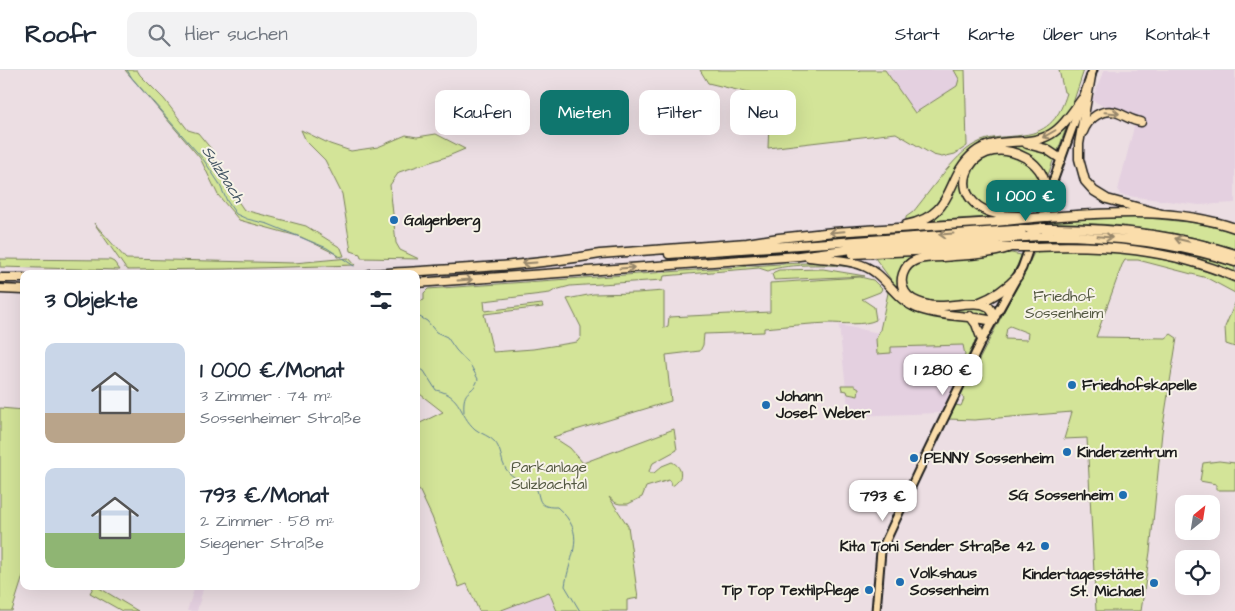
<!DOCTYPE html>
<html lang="de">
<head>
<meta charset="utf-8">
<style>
  :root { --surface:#fff; --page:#f2f2f3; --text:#1f2937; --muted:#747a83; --line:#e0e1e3; --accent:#0f766e }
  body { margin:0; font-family:"Architects Daughter",sans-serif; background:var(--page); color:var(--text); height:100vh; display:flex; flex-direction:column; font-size:19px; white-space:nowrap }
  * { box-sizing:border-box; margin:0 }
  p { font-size:16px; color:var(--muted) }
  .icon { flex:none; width:28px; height:28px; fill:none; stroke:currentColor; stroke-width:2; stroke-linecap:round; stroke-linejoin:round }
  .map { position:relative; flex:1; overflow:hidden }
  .side { position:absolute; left:20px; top:200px; width:400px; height:320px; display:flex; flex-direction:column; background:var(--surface); border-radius:10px; box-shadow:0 5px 20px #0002 }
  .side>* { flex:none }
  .top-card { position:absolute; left:435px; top:20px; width:475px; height:45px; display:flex; gap:10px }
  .needle { width:32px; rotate:30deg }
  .tools { position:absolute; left:1175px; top:425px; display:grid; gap:10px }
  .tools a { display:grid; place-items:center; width:45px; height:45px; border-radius:10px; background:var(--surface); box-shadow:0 5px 20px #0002; font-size:25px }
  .price { position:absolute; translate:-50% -42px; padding:0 11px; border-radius:10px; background:#fff; color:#222; font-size:16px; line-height:32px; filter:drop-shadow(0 1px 2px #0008) }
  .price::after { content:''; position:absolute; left:50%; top:30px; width:15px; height:11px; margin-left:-8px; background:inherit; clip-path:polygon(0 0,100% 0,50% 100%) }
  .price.current { background:var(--accent); color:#fff }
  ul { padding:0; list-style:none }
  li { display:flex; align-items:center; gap:15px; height:125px; padding:0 25px }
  li span { display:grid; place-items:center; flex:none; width:140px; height:100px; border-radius:10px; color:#555 }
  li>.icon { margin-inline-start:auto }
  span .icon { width:60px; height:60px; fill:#fffc; stroke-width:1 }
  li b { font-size:21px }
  h2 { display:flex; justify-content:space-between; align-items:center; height:60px; padding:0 25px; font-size:21px }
  .tag { padding:0 18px; border-radius:10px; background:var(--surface); box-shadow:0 5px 20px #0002; font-size:18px; line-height:45px }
  .tag.current { background:var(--accent); color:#fff }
  header { display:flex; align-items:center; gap:30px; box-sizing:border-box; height:70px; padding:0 25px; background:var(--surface); border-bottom:1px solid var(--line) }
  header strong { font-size:24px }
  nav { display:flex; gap:28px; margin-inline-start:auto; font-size:18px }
  .search { width:350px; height:45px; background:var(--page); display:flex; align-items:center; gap:12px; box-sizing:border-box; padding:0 18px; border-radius:10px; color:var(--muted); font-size:19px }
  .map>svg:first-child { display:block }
  .built { fill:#e4d0e0 }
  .green { fill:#d3e498; stroke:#78805a; fill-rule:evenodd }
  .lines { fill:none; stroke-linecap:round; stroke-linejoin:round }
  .stream { stroke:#5f7e96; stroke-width:1 }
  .major-casing { stroke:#1c1c1c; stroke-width:11 }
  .highway-casing { stroke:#1c1c1c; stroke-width:11 }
  .major { stroke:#faddab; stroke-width:7 }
  .highway { stroke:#faddab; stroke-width:8 }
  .highway-bridge-casing { stroke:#1c1c1c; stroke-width:11; stroke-linecap:butt }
  .highway-bridge { stroke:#faddab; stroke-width:8 }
  .oneway { stroke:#96866b }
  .poi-dot { fill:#1f6fb2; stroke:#f7f3e8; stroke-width:2 }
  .labels { text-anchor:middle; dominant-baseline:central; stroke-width:4; stroke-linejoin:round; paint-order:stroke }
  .poi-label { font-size:15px; font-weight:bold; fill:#1c1c1c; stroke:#f7f3e8; text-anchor:start }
  .park-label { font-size:15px; fill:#535841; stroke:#f7f3e8 }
  .water-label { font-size:16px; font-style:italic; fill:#435563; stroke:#f7f3e8 }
</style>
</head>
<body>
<header>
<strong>Roofr</strong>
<div class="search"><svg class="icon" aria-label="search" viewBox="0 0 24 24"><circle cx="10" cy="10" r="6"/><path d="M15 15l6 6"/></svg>Hier suchen</div>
<nav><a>Start</a><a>Karte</a><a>Über uns</a><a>Kontakt</a></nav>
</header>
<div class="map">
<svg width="1235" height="541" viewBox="0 0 1235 541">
  <rect width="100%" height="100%" fill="#ecdee3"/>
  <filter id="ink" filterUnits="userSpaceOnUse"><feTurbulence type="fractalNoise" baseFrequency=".02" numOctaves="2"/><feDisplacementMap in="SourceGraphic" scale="10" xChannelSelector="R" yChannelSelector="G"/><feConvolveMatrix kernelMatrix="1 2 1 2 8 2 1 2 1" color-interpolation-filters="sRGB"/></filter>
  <g filter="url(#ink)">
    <path class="built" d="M885,0H954L959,9V13L957,16L915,43Z
      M1104,0H1235V133L1199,135L1120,125L1118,120L1135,53L1092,30Z
      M839,255L939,275H963L965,285L958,300L959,312L941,343L849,346Z
      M195,516H204L197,541H187Z
      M549,522L557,541H499Z"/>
    <path class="green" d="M125,0H137L140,5L164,29L188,60L198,63L212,80L214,89L229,118L244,140L306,156L341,178L344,186L337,187L336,184L301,167L239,150L218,125L200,88Z
      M700,0H858L860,2L859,0H885L915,43L957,16L959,9L954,0H965L967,76L955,84L942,87L933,85L896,63L768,78L770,28L708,13Z
      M1059,0H1084L1072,36L1062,52L1043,65L977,77L944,129L927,145L906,152V147L913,142C929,123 954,85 975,74C991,65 1006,68 1023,65C1049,62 1060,46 1067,23L1064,22Z
      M1068,53L1057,83L1034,73Z
      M301,60L330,74L351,81L378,77L406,65L417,67L436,64L465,79L446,87L399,102L390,115L396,173L400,180L419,189L361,188L360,184L351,181L342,124L325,90L306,71Z
      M1009,75C1023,75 1045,76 1054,88L1047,108C1040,95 1030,86 1016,82C963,66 943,130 988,145V147L926,151C934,145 941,140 947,132C958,115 962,90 982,81C990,77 1000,76 1009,75Z
      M996,84C1013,86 1041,93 1042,115C1042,123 1038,132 1036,139C1021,141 990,145 978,134C965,122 968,94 984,86C988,85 992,85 996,84Z
      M1138,147L1197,153L1235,162V179C1175,160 1114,152 1050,153V151Z
      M94,153L126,189L294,193L349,188L355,195L224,199L128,200L126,199Z
      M1082,170C1135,173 1185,182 1235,197V203C1170,177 1109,170 1039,172Z
      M1070,179C1127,181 1182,189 1235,213V223L1207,208L1138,190H1125L1122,195L1096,267L1166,268L1171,264L1177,268L1162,362L1150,482L1141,541H1096L1087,368L1064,369L1072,342L974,350L948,349L955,335L961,336L964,329L961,325L968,310L979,297V290L1034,183H1037V181ZM1010,256L1028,263L1027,270L1005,269L1007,258Z
      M943,183L909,191L902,224L891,212L892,211L875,188Z
      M1011,183L1021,185V187L1015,200L1005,215L981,231L930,234L911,226L905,215L907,201L918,192Z
      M0,189L110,190L114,192L120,200L0,197Z
      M831,192L846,193L870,201L897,229L972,253L977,264V267L960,303L954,304V301L958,300L965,285L963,275L891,277V283L877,284L876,269L880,260L888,223C883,212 873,204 862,200C844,193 785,193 768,201L759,198L664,206L663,210L570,216L555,220L550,223L484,231L485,241L542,234L543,237L484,244L493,282L533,279L577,272L581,267V257L567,229L593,224L637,223L664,221V258L668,256L669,247L770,242V213L860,207L873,210L882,219L880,222L862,229L874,237L876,250C864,256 842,253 828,253C807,254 786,256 764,258V262L704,264L703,275L700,281L666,285L671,331L553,367L570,378L583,393L674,359L677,380L653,393L649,401L650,403H654L662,396L672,392C684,398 683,410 672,416L669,410L646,417L642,427L628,434H620L616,433L609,427L628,456L638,528L627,530V541H557L549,522L499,541H479L467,514L459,517L432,447L416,413V355L443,342L416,321V233L424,230V223L428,219L780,194Z
      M823,199L865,206L774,210L772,204L774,202L779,200Z
      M1235,233V277L1226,274L1225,257Z
      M974,236L986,238L991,244L989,246L934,238Z
      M841,315H854L859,318L858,326L848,324L847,321L842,320Z
      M0,338L24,340V503L12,541H0Z
      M1219,391L1235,393V420H1216V414L1200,411L1203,393Z
      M94,516H96L138,541H122L90,523Z"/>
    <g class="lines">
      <path class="stream" d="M127,0L132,8L203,89L219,113L227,131L236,144L247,149L268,154L327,178L354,196
        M416,245L427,251L436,262L447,267L456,280L471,296L478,309C473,326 462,316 464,342
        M416,296L424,301L436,320C463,326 458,344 475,359C481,364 490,366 495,372C500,378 501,386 503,393C508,407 520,411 533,413C543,425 533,438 557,437C588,464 570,483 565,516L580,541"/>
      <defs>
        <path id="major" d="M876,541L881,481L918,402L982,270L1022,198L1093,0"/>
        <path id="highway" d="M1091,6L1079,74V89L1085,111L1094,121L1107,129L1162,144
          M1083,62C1088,48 1103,37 1118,43C1126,46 1132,51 1141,52
          M1027,74L1046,79L1061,89
          M1019,146C930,147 965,54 1026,88C1041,97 1046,109 1047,126
          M1045,147C1108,143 1174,137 1235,158
          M906,155C957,145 944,108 974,83C996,65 1028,78 1051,64C1064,56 1073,41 1082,29
          M1041,158C1107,157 1171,163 1235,184
          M1039,166C1106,165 1171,171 1235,192
          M1034,177C1104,174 1170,179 1235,207
          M669,184L1029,159
          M853,184L996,177H1023
          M809,187C831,190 859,189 876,203C890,214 899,231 917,238C940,247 968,245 993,251
          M370,204C445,199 526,197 600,184L747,173L779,168L834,162L995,152L1033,148
          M0,208H24
          M416,213L799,186L852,179L1026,167
          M0,219L24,220
          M978,233C994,227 1006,219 1018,206
          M970,246L976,254L982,270
          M995,246L989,237L982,234C963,231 943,240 924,234C917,232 909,229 905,222C898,211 903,195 916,190C924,187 934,187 943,187C964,185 987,185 1008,178"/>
      </defs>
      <use href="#major" class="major-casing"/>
      <use href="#highway" class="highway-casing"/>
      <use href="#major" class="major"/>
      <use href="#highway" class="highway"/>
      <defs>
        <path id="highway-bridge" d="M1033,148L1045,147
          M1029,159L1041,158
          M1026,167L1039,166
          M1023,177H1034"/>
      </defs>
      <use href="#highway-bridge" class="highway-bridge-casing"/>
      <use href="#highway-bridge" class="highway-bridge"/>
    </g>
    <defs><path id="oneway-shaft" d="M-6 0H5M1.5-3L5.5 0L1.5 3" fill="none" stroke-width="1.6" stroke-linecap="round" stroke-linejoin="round" transform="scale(1.25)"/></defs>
    <g class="oneway">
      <use href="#oneway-shaft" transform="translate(1112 43) rotate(5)"/>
      <use href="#oneway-shaft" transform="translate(1049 64) rotate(150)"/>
      <use href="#oneway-shaft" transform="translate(837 162) rotate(175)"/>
      <use href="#oneway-shaft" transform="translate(946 164) rotate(176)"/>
      <use href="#oneway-shaft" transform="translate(1105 167) rotate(5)"/>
      <use href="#oneway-shaft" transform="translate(1182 170) rotate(-167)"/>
      <use href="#oneway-shaft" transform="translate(529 193) rotate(176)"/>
      <use href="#oneway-shaft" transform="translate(627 198) rotate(-4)"/>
      <use href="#oneway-shaft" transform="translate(465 210) rotate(-4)"/>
    </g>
  </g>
  <g class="poi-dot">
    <circle cx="394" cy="150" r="5"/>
    <circle cx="1072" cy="315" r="5"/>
    <circle cx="766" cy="335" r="5"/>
    <circle cx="1067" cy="382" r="5"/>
    <circle cx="914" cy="388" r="5"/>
    <circle cx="1123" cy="425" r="5"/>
    <circle cx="1045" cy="476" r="5"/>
    <circle cx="900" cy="512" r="5"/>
    <circle cx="1154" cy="513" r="5"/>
    <circle cx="869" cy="520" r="5"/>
  </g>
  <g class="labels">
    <g class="poi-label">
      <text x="404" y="150">Galgenberg</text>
      <text x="1082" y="315">Friedhofskapelle</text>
      <text x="776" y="326">Johann<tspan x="776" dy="17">Josef Weber</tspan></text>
      <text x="1077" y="382">Kinderzentrum</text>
      <text x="924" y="388">PENNY Sossenheim</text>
      <text x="1113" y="425" text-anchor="end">SG Sossenheim</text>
      <text x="1035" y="476" text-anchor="end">Kita Toni Sender Straße 42</text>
      <text x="910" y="503">Volkshaus<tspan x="910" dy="17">Sossenheim</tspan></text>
      <text x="1144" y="504" text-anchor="end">Kindertagesstätte<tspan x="1144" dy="17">St. Michael</tspan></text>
      <text x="859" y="520" text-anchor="end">Tip Top Textilpflege</text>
    </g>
    <g class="park-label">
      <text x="1064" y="226">Friedhof<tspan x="1064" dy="17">Sossenheim</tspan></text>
      <text x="549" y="397">Parkanlage<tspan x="549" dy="17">Sulzbachtal</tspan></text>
    </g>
    <g class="water-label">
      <text transform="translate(223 104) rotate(57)">Sulzbach</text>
    </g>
  </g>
</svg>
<div class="tools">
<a><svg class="needle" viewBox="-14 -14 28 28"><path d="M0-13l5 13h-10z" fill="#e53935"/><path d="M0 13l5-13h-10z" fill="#747a83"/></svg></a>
<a><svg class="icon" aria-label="locate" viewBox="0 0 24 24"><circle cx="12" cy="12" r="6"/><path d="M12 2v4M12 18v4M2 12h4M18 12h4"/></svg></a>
</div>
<b class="price current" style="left:1026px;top:152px">1 000 €</b>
<b class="price" style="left:943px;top:326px">1 280 €</b>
<b class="price" style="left:883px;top:452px">793 €</b>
<div class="top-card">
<a class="tag">Kaufen</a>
<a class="tag current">Mieten</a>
<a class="tag">Filter</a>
<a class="tag">Neu</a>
</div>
<section class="side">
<h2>3 Objekte<svg class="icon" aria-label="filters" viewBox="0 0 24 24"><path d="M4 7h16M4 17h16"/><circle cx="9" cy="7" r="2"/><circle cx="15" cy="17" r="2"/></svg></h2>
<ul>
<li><span style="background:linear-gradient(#c9d6e8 70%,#b9a48a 0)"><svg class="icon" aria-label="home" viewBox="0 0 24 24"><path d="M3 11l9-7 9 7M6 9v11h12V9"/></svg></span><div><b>1 000 €/Monat</b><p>3 Zimmer · 74 m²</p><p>Sossenheimer Straße</p></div></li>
<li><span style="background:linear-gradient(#c9d6e8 65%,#8fb573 0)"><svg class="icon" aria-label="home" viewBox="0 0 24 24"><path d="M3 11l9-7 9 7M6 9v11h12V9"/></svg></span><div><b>793 €/Monat</b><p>2 Zimmer · 58 m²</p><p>Siegener Straße</p></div></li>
</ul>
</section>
</div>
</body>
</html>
